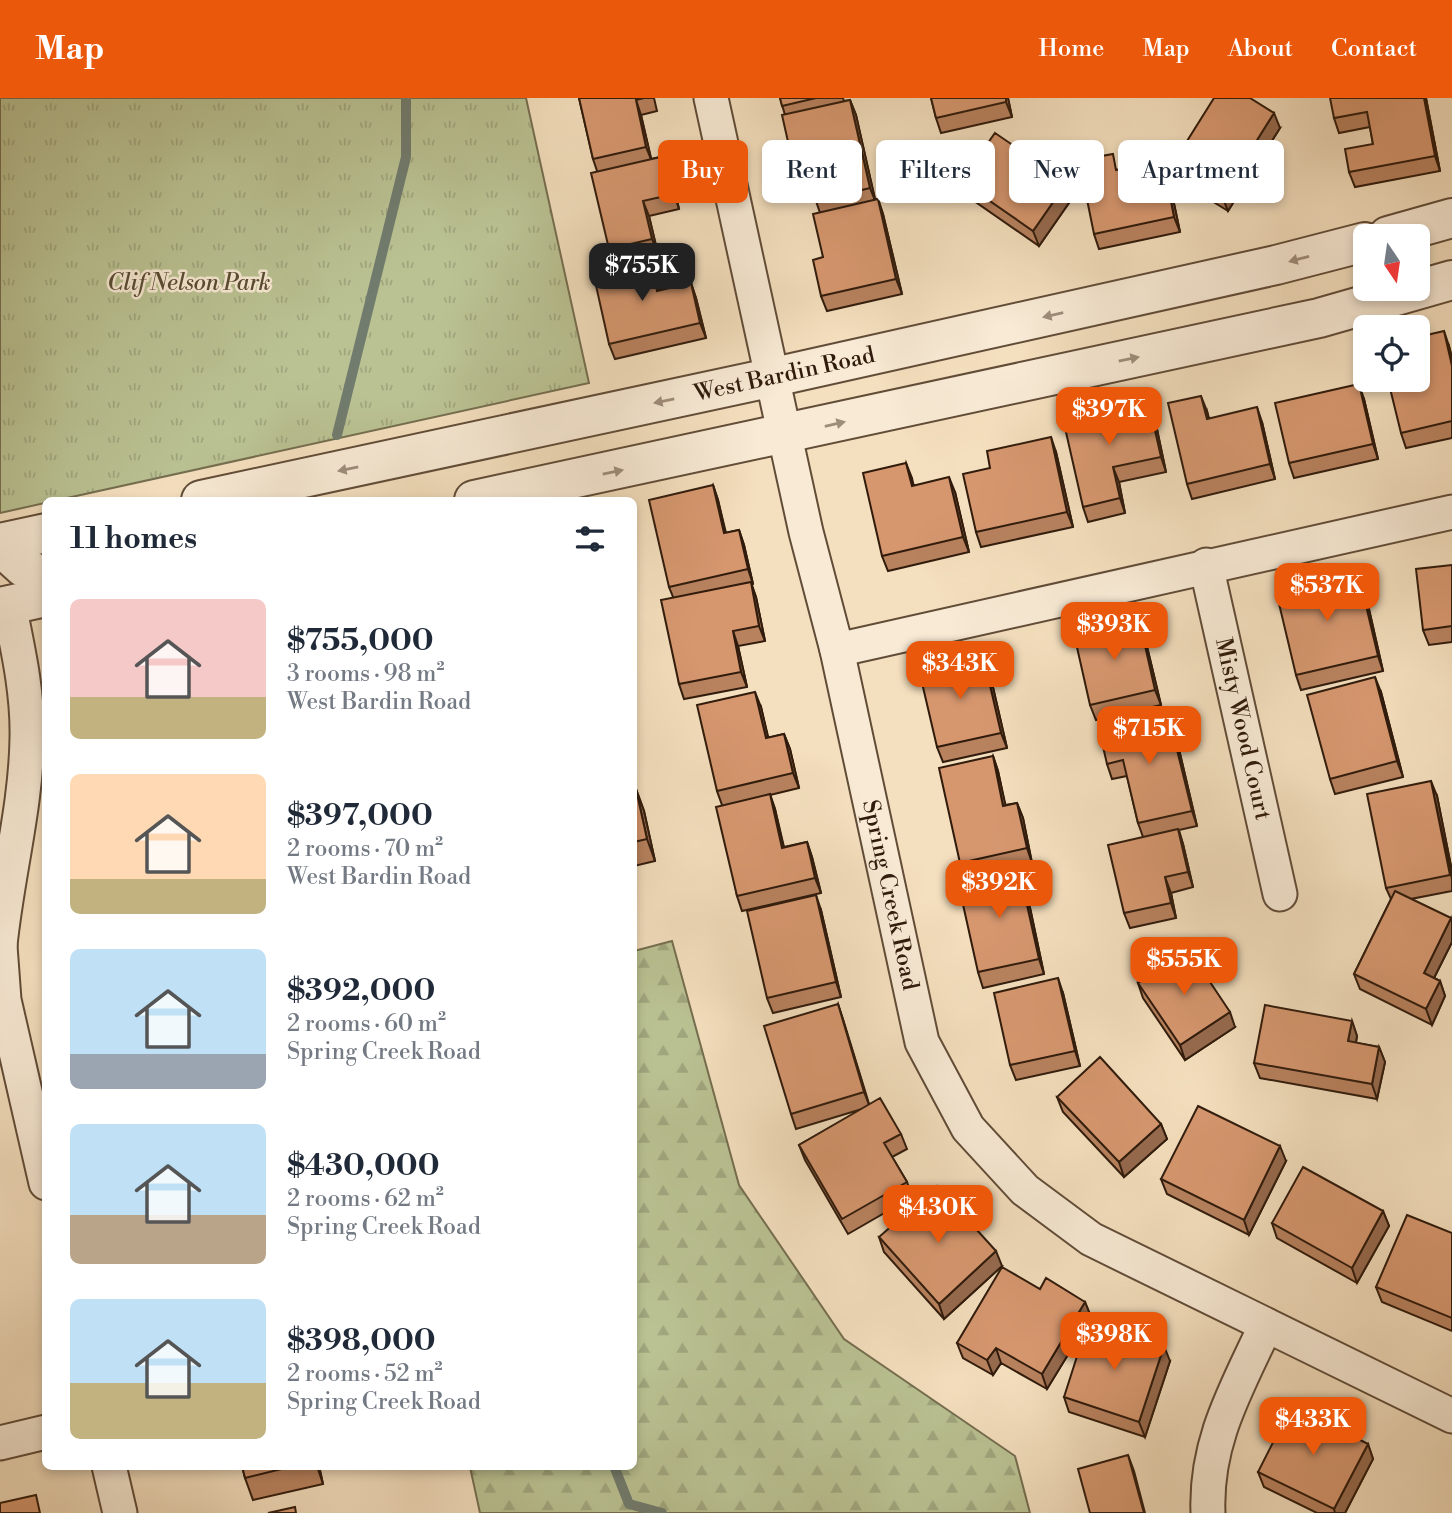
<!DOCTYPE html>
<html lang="en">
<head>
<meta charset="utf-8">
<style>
  :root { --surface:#fff; --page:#f2f2f3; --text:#1f2937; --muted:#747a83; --accent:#ea580c }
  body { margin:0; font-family:"Libre Bodoni",serif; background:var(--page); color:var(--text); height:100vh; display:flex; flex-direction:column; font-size:26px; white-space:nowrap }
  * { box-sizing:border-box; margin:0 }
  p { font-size:23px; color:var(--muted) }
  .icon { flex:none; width:38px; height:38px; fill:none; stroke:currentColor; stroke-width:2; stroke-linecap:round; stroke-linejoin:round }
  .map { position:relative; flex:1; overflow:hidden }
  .drawer { position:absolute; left:42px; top:399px; width:595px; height:973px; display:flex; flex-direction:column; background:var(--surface); border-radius:10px; box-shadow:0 4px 10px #0003 }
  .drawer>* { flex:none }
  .banner { position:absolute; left:658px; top:42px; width:665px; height:63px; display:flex; gap:14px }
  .needle { width:46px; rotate:167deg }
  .controls { position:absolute; left:1353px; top:126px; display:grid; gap:14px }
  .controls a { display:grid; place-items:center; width:77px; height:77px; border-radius:10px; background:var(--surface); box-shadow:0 4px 10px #0003; font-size:35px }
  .price { position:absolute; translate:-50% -60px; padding:0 16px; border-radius:14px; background:var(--accent); color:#fff; font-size:23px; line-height:46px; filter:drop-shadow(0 2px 4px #0008) }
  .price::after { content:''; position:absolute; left:50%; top:42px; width:21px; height:16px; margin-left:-10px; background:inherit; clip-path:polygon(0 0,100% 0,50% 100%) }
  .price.active { background:#222; color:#fff }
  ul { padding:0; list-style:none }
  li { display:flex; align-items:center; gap:21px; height:175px; padding:0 28px }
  li span { display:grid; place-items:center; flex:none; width:196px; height:140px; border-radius:10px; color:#555 }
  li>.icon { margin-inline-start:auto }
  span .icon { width:84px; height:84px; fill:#fffc; stroke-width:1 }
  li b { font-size:30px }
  h2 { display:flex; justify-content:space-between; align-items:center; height:84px; padding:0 28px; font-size:30px }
  .tag { padding:0 24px; border-radius:10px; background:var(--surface); box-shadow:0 4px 10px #0003; font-size:24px; line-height:63px }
  .tag.active { background:var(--accent); color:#fff }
  header { display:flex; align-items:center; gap:42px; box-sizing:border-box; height:98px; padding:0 35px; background:var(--accent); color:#fff }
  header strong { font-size:33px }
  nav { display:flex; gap:38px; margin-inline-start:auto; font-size:24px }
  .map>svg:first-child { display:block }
  .forest { fill:url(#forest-firs); stroke:#756e50; stroke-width:2 }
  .park { fill:url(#park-tufts); stroke:#756e50; stroke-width:2 }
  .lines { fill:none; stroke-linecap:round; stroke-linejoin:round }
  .stream { stroke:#717c6e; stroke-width:10 }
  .minor-casing { stroke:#614c38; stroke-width:37 }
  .tertiary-casing { stroke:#614c38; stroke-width:42 }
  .minor { stroke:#f8ead5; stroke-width:33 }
  .tertiary { stroke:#f8ead5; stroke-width:38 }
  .wall { fill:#b8825f; stroke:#301b0c; stroke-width:2 }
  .shaded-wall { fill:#966a4e; stroke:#301b0c; stroke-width:2 }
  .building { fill:#d6976f; stroke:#301b0c; stroke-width:2 }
  .oneway { fill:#9e8d7b }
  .labels { text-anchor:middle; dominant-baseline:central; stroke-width:5; stroke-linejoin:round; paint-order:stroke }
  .park-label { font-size:23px; font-style:italic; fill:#594d34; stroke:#f8ead5 }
  .street-label { font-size:23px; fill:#301b0c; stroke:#f8ead5 }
</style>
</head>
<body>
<header>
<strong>Map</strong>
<nav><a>Home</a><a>Map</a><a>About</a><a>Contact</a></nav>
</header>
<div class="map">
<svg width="1452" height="1415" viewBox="0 0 1452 1415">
  <defs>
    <pattern id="forest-firs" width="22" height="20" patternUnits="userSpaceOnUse" patternTransform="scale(1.75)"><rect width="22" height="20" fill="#bac293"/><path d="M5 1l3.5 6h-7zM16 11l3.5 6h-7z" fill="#a0a67e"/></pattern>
    <pattern id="park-tufts" width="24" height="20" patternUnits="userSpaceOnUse" patternTransform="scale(1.75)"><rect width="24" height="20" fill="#bac293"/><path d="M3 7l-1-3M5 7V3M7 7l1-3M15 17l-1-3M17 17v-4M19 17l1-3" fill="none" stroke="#a0a67e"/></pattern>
  </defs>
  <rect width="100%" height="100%" fill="#f4dfbe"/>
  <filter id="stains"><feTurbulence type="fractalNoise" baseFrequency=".00286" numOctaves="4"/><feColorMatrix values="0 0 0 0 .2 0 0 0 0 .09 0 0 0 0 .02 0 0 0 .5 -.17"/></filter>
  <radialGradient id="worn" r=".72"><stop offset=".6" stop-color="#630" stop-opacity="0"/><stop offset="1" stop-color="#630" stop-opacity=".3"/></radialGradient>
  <path class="forest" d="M672,843L739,1087L844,1241L1015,1358L1030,1415H480L470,1369L634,1368V853Z"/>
  <path class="park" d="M0,0H526L589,285L58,402H46L45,405L0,415Z"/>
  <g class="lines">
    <path class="stream" d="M337,337L406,59V0
      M614,1368L629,1406L662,1415"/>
    <defs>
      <g id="minor">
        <path id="s1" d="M711,0L806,434L837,552L922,944L968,1030L1025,1092L1091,1141L1452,1318"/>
        <path id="s2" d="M1206,467L1280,796"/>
        <path d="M837,552L1452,414"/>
        <path d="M0,847C7,778 26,709 27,640C28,595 18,551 9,507"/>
        <path d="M0,848L4,902L46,1085"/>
        <path d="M0,1345L46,1334"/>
        <path d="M109,1368L120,1415"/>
        <path d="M1208,1415C1205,1343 1237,1290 1266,1227"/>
      </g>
      <g id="tertiary">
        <path d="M1388,138L1452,120"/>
        <path id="s3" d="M201,402L774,279L1276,167L1365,144"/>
        <path d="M474,402L1319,220L1452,182"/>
        <path d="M0,445L46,435"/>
        <path d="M0,448L23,469L46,480"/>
        <path d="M0,509L46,499"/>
      </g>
    </defs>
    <use href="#minor" class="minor-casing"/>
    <use href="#tertiary" class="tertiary-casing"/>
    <use href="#minor" class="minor"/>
    <use href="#tertiary" class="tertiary"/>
  </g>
  <path class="wall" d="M579,0H654L657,13L641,17L651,61L665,58L670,73L679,111L649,118L658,156L614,166L609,151L597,73L593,61Z
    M780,0H843L844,3L850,2L856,17L875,102L878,101L883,116L902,196L827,213L821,198L823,159L820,115L816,103L808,69L796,72L791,57L785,17Z
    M931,0H1008L1012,19L941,35L936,20Z
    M1426,0L1440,73L1355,89L1349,74L1373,46L1370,29L1339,35L1334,20Z
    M1280,30L1228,113L1178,82L1172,67Z
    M1163,62L1168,77L1180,134L1099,151L1094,136L1119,71Z
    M961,83L1067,84L1073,99L1039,148L967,98Z
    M650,161L655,176L659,193L691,185L696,200L706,240L615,261L609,246Z
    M1449,248L1452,260V340L1406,350L1401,335Z
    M1364,301L1378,361L1294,380L1289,365Z
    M1148,302L1154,317L1166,374L1119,384L1125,415L1088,424L1083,409Z
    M1207,313L1209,320L1262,324L1275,381L1192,401L1187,386Z
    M1056,354L1073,429L981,449L976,434Z
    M906,365L913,387L955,394L969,454L888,473L882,458Z
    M713,387L718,402L726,435L739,432L744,447L753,486L751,487L756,499L765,543L738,548L747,589L684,601L679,586L673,499L669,489Z
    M1452,467V544L1429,547L1423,532Z
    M1358,474L1364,489L1383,573L1301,592L1296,577Z
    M1144,536L1161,607L1096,622L1090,607Z
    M983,557L989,572L1007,650L943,664L937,649Z
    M1381,594L1403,679L1335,696L1330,681Z
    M761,609L768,640L784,636L790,651L799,690L770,697L775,711L784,749L807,744L812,759L821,795L742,813L737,798L722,707L717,693Z
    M1174,630L1197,728L1179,732L1183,746L1193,789L1171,795L1176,820L1130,830L1124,815L1143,739L1138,725L1127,678L1112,681L1107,666Z
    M993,658L998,673L1005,707L1017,705L1023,720L1032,765L965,780L960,765Z
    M636,691L644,713L655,763L634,768V692Z
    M1437,698L1452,773V793L1411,801L1452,844L1434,880L1440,883L1445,898L1432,927L1360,891L1354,876L1391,801L1386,790Z
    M1019,771L1025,786L1044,876L983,890L978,874Z
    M821,812L841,899L773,915L767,900Z
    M1138,885L1235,929L1185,962L1143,900Z
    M1063,895L1080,968L1016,982L1010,967Z
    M838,906L869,1007L901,1036L907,1051L892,1059L907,1084L912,1099L848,1136L805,1062L799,1047L862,1011L796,1031L791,1016Z
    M1352,923L1357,938L1356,945L1379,949L1385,964L1377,1001L1260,980L1254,965Z
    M1057,999L1161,1026L1167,1041L1124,1079L1063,1014Z
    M1286,1063L1249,1137L1167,1096L1161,1081Z
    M1383,1113L1389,1128L1357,1185L1277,1140L1272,1125Z
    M1452,1135V1233L1382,1204L1376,1189Z
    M879,1139L1002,1168L944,1221L884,1154Z
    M1040,1191L1085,1204L1091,1219L1047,1291L1001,1265L993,1277L963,1260L957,1245Z
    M1170,1263L1145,1339L1069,1314L1064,1299Z
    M1368,1346L1373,1361L1345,1415H1317L1264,1389L1258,1374Z
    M242,1368H319L323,1386L253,1402L245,1380Z"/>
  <path class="shaded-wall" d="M1006,0H1008L1012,19L1006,4Z
    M1424,0H1426L1440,73L1435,58Z
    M636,2L641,17L652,64L646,49Z
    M850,2L856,17L876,105L870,90Z
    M1274,15L1280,30L1228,113L1222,98Z
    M665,58L670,73L679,111L674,96Z
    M1163,62L1168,77L1180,134L1174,119Z
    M1067,84L1073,99L1039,148L1033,133Z
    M878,101L883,116L902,196L896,181Z
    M643,103L649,118L658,156L652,141Z
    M650,161L655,176L662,208L657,193Z
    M691,185L696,200L706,240L700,225Z
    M1444,233L1449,248L1452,260V268Z
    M1359,286L1364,301L1378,361L1373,346Z
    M1201,298L1207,313L1212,336L1207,321Z
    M1148,302L1154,317L1166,374L1161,359Z
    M1257,309L1262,324L1275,381L1270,366Z
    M1051,339L1056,354L1073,429L1067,414Z
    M906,365L912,380L917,403L912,388Z
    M1113,369L1119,384L1125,415L1120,400Z
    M949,379L955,394L969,454L963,439Z
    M713,387L718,402L729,451L724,435Z
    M739,432L744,447L753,486L748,471Z
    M1358,474L1364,489L1383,573L1378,558Z
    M751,484L756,499L765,543L759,528Z
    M1139,521L1144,536L1161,607L1155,592Z
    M733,533L738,548L747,589L741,574Z
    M983,557L989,572L1007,650L1001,635Z
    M1375,579L1381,594L1403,679L1397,663Z
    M755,594L761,609L772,655L766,640Z
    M1168,615L1174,630L1197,728L1192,713Z
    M784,636L790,651L799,690L793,675Z
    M993,658L998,673L1009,723L1003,708Z
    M1431,683L1437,698L1452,773V781Z
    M636,691L644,713L655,763L647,741Z
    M770,696L775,711L787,765L782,750Z
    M1017,705L1023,720L1032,765L1027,750Z
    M1178,731L1183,746L1193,789L1188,774Z
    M807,744L812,759L821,795L815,780Z
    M1019,771L1025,786L1044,876L1039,861Z
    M1165,779L1171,795L1176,820L1171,805Z
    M816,797L821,812L841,899L836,884Z
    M1451,820L1452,824V844L1429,890L1424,875Z
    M1058,880L1063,895L1080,968L1075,953Z
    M1440,883L1445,898L1432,927L1426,911Z
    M838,906L843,921L870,1009L864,994Z
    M1230,914L1235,929L1185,962L1180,947Z
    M1352,923L1357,938L1353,958L1348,943Z
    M1379,949L1385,964L1377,1001L1372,986Z
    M1161,1026L1167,1041L1124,1079L1119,1064Z
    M1280,1048L1286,1063L1249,1137L1244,1122Z
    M1383,1113L1389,1128L1357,1185L1352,1170Z
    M996,1153L1002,1168L944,1221L939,1206Z
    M1085,1204L1091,1219L1047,1291L1042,1276Z
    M1164,1248L1170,1263L1145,1339L1139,1324Z
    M996,1250L1001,1265L993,1277L987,1262Z
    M1368,1346L1373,1361L1345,1415H1335L1334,1411Z
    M1128,1357L1134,1373L1145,1415H1144Z
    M317,1368H319L323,1386Z"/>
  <path class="building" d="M579,0H644L636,2L646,49L593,61Z
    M780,0H816L782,8Z
    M931,0H1006V4L936,20Z
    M1214,0H1250L1274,15L1222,98L1172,67Z
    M1330,0H1424L1435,58L1349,74L1345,51L1373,46L1367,14L1334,20Z
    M850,2L870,90L816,103L804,54L791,57L782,17Z
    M995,35L1067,84L1033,133L961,83Z
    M1113,56L1116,72L1163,62L1174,119L1094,136L1079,62Z
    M665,58L674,96L643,103L652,141L609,151L591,75Z
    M878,101L896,181L821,198L813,162L823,159L813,116Z
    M650,161L657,193L691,185L700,225L609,246L593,174Z
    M1444,233L1452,268V323L1401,335L1388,282H1418V239Z
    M1359,286L1373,346L1289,365L1275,305Z
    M1201,298L1207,321L1257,309L1270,366L1187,386L1168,305Z
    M1148,302L1161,359L1113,369L1120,400L1083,409L1063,321Z
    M1051,339L1067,414L976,434L963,376L990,370L987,353Z
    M906,365L912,388L949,379L963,439L882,458L863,375Z
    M713,387L724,435L739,432L748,471L669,489L649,402Z
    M1452,467V528L1423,532L1416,471Z
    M1358,474L1378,558L1296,577L1276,493Z
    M751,484L759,528L733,533L741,574L679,586L661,502Z
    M1139,521L1155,592L1090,607L1074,536Z
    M983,557L1001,635L937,649L919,572Z
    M1375,579L1397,663L1330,681L1307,597Z
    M755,594L766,640L784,636L793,675L717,693L697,607Z
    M1168,615L1192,713L1138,725L1123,662L1107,666L1099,631Z
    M993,658L1003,708L1017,705L1027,750L960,765L939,670Z
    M1431,683L1450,777L1386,790L1367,696Z
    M636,691L647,741L634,744V692Z
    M770,696L782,750L807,744L815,780L737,798L716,709Z
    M1178,731L1188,774L1165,779L1171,805L1124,815L1108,747Z
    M1019,771L1039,861L978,874L958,784Z
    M1395,793L1451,820L1424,875L1440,883L1426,911L1354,876Z
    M816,797L836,884L767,900L747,813Z
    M1188,851L1230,914L1180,947L1138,885Z
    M1058,880L1075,953L1010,967L994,895Z
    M838,906L864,994L791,1016L764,928Z
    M1265,907L1352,923L1348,943L1379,949L1372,986L1254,965Z
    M1100,959L1161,1026L1119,1064L1057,999Z
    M880,1000L901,1036L884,1045L907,1084L842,1121L799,1047Z
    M1198,1008L1280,1048L1244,1122L1161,1081Z
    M1303,1069L1383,1113L1352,1170L1272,1125Z
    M937,1088L996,1153L939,1206L879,1139Z
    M1407,1117L1452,1135V1220L1376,1189Z
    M1002,1169L1040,1191L1046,1180L1085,1204L1042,1276L996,1250L987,1262L957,1245Z
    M1088,1224L1164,1248L1139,1324L1064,1299Z
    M1292,1307L1368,1346L1334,1411L1258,1374Z
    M1128,1357L1144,1415H1090L1078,1371Z
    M242,1368H294L245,1380Z
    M36,1397L40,1415H0V1405Z
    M295,1409L296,1415H268Z"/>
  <defs><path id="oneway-solid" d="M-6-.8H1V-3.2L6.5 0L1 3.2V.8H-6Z" transform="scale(1.75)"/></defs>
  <g class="oneway">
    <use href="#oneway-solid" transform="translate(1299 161) rotate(165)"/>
    <use href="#oneway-solid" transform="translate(1053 217) rotate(167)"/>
    <use href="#oneway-solid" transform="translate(1129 261) rotate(-12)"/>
    <use href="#oneway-solid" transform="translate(664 303) rotate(168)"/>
    <use href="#oneway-solid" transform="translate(835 326) rotate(-13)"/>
    <use href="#oneway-solid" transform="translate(348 371) rotate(168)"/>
    <use href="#oneway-solid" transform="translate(613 374) rotate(-12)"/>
  </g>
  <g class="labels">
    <g class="park-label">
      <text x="189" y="185">Clif Nelson Park</text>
    </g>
    <g class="street-label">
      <text stroke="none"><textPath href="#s3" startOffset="597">West Bardin Road</textPath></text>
      <text stroke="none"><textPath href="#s2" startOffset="168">Misty Wood Court</textPath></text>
      <text stroke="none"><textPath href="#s1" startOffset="817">Spring Creek Road</textPath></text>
    </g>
  </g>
  <rect width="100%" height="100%" filter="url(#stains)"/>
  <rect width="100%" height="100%" fill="url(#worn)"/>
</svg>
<div class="controls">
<a><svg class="needle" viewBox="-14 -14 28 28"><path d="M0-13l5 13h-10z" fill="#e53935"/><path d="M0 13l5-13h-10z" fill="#747a83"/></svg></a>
<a><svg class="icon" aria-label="locate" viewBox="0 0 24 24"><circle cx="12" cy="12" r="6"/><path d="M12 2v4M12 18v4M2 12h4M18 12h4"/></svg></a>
</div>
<b class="price active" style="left:642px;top:205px">$755K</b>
<b class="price" style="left:1109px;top:349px">$397K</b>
<b class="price" style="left:1327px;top:525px">$537K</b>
<b class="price" style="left:1114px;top:564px">$393K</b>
<b class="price" style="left:960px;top:603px">$343K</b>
<b class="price" style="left:1149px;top:668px">$715K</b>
<b class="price" style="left:999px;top:822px">$392K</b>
<b class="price" style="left:1184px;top:899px">$555K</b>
<b class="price" style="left:938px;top:1147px">$430K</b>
<b class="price" style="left:1114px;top:1274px">$398K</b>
<b class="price" style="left:1313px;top:1359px">$433K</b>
<div class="banner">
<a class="tag active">Buy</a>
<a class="tag">Rent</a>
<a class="tag">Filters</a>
<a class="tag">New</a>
<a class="tag">Apartment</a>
</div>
<section class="drawer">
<h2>11 homes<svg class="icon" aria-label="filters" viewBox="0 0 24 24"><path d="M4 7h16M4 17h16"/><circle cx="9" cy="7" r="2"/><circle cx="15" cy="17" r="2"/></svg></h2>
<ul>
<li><span style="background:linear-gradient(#f6c9c9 70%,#c2b280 0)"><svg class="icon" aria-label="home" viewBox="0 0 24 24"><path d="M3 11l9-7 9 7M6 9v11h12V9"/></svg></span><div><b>$755,000</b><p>3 rooms · 98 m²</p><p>West Bardin Road</p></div></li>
<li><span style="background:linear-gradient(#ffd9b3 75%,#c2b280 0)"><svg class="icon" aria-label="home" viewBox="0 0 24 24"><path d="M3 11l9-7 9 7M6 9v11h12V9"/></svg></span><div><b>$397,000</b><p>2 rooms · 70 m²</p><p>West Bardin Road</p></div></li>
<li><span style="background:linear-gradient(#bfe0f5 75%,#9aa5b1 0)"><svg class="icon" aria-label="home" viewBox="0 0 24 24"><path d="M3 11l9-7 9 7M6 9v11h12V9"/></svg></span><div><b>$392,000</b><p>2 rooms · 60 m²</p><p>Spring Creek Road</p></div></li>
<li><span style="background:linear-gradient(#bfe0f5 65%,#b9a48a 0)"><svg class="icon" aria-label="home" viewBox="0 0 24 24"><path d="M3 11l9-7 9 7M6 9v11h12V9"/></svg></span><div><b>$430,000</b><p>2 rooms · 62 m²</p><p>Spring Creek Road</p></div></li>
<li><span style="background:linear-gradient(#bfe0f5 60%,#c2b280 0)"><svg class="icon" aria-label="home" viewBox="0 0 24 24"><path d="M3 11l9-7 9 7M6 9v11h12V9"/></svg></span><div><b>$398,000</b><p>2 rooms · 52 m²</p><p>Spring Creek Road</p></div></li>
</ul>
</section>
</div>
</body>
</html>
